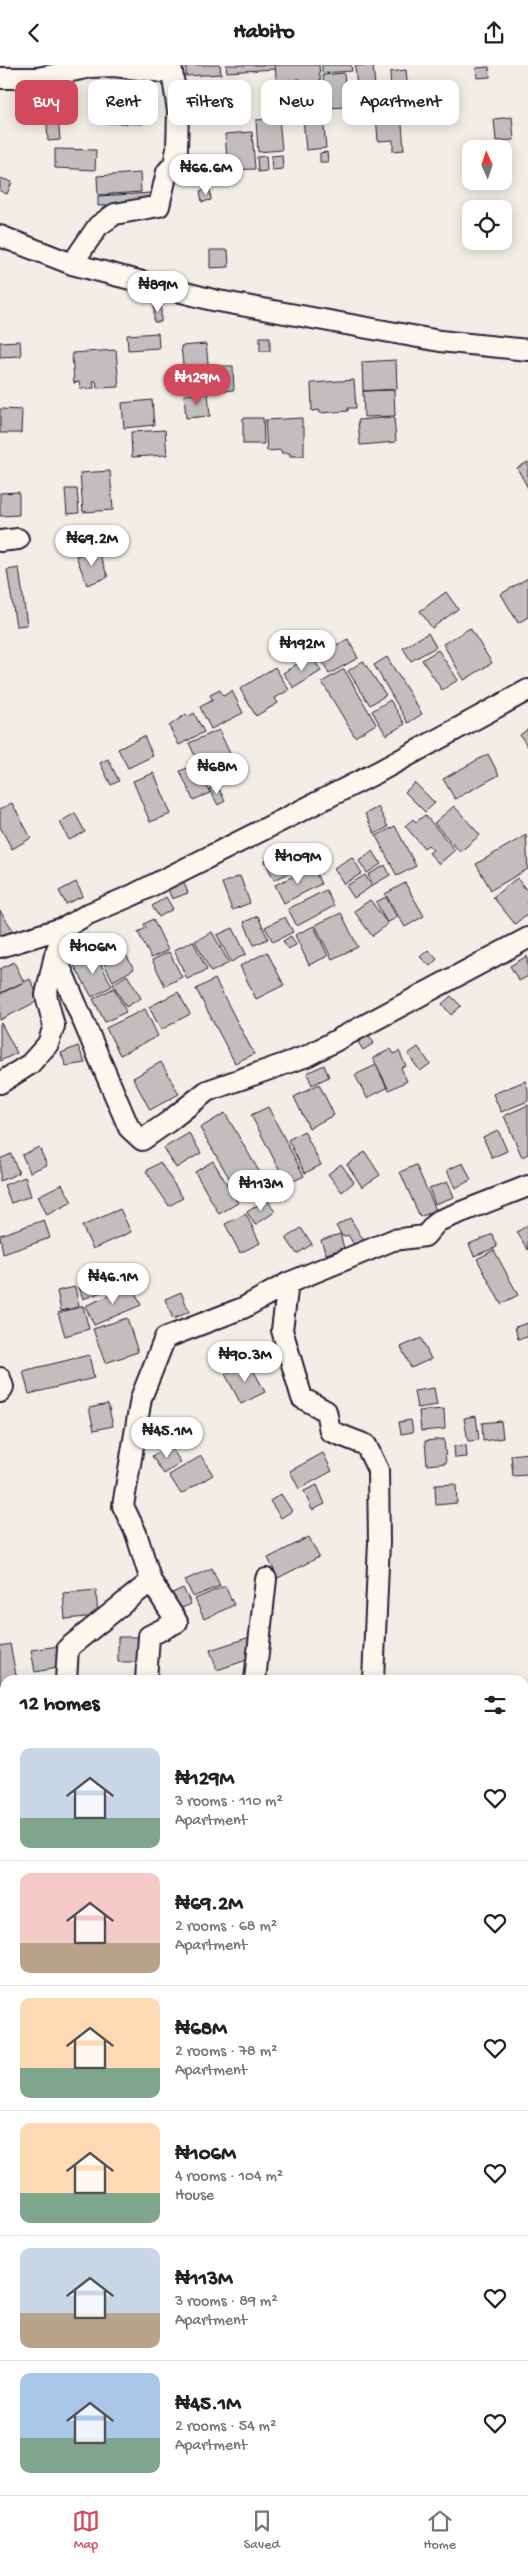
<!DOCTYPE html>
<html lang="en">
<head>
<meta charset="utf-8">
<style>
  :root { --surface:#fff; --page:#f2f2f2; --text:#222; --muted:#767676; --line:#e0e0e0; --accent:#d1495b }
  body { margin:0; font-family:"Gochi Hand",sans-serif; background:var(--page); color:var(--text); height:100vh; display:flex; flex-direction:column; font-size:19px; white-space:nowrap }
  * { box-sizing:border-box; margin:0 }
  p { font-size:16px; color:var(--muted) }
  .icon { flex:none; width:28px; height:28px; fill:none; stroke:currentColor; stroke-width:2; stroke-linecap:round; stroke-linejoin:round }
  .map { position:relative; flex:1; overflow:hidden }
  .sheet { position:absolute; left:0px; top:1610px; width:529px; height:820px; display:flex; flex-direction:column; background:var(--surface); border-radius:15px 15px 0 0; box-shadow:0 2px 12px #0003 }
  .sheet>* { flex:none }
  .banner { position:absolute; left:15px; top:15px; width:499px; height:45px; display:flex; gap:10px }
  .needle { width:32px; rotate:357deg }
  .controls { position:absolute; left:462px; top:75px; display:grid; gap:10px }
  .controls a { display:grid; place-items:center; width:50px; height:50px; border-radius:10px; background:var(--surface); box-shadow:0 2px 12px #0003; font-size:25px }
  .price { position:absolute; translate:-50% -42px; padding:0 11px; border-radius:18px; background:#fff; color:#222; font-size:16px; line-height:32px; filter:drop-shadow(0 1px 2px #0008) }
  .price::after { content:''; position:absolute; left:50%; top:30px; width:15px; height:11px; margin-left:-8px; background:inherit; clip-path:polygon(0 0,100% 0,50% 100%) }
  .price.active { background:var(--accent); color:#fff }
  ul { padding:0; list-style:none }
  li { display:flex; align-items:center; gap:15px; height:125px; padding:0 20px }
  li+li { border-top:1px solid var(--line) }
  li span { display:grid; place-items:center; flex:none; width:140px; height:100px; border-radius:10px; color:#555 }
  li>.icon { margin-inline-start:auto }
  span .icon { width:60px; height:60px; fill:#fffc; stroke-width:1 }
  li b { font-size:21px }
  h2 { display:flex; justify-content:space-between; align-items:center; height:60px; padding:0 20px; font-size:21px }
  .chip { padding:0 18px; border-radius:10px; background:var(--surface); box-shadow:0 2px 12px #0003; font-size:18px; line-height:45px }
  .chip.active { background:var(--accent); color:#fff }
  header { display:flex; justify-content:space-between; align-items:center; height:65px; padding:0 20px; background:var(--surface); font-size:22px; font-weight:700 }
  .menu { display:flex; justify-content:space-around; align-items:center; height:70px; border-top:1px solid var(--line); background:var(--surface); font-size:14px; color:var(--muted) }
  .menu a { display:grid; justify-items:center; gap:2px }
  .menu .active { color:var(--accent) }
  .map>svg:first-child { display:block }
  .building { fill:#c2bebe; stroke:#22223b }
  .lines { fill:none; stroke-linecap:round; stroke-linejoin:round }
  .minor-casing { stroke:#22223b; stroke-width:24 }
  .minor { stroke:#fbf7ec; stroke-width:20 }
</style>
</head>
<body>
<header><svg class="icon" aria-label="back" viewBox="0 0 24 24"><path d="M15 5l-7 7 7 7"/></svg>Habito<svg class="icon" aria-label="share" viewBox="0 0 24 24"><path d="M12 15V3M7 8l5-5 5 5M5 13v7h14v-7"/></svg></header>
<div class="map">
<svg width="528" height="2430" viewBox="0 0 528 2430">
  <rect width="100%" height="100%" fill="#f2eee5"/>
  <filter id="ink" filterUnits="userSpaceOnUse"><feTurbulence type="fractalNoise" baseFrequency=".02" numOctaves="2"/><feDisplacementMap in="SourceGraphic" scale="10" xChannelSelector="R" yChannelSelector="G"/><feConvolveMatrix kernelMatrix="1 2 1 2 8 2 1 2 1" color-interpolation-filters="sRGB"/></filter>
  <g filter="url(#ink)">
    <path class="building" d="M186,0H220L221,9L186,11Z
      M226,0H275V4L227,7Z
      M275,0H319L323,47L303,49L300,14H297L300,49L279,51Z
      M322,0H351L352,6L322,8Z
      M373,0L376,32L358,34L355,1Z
      M489,2L490,12L477,13L476,3Z
      M406,5L408,27L391,29L390,7Z
      M344,8L347,42L325,43L323,10Z
      M101,28H143V59L104,58V48H101Z
      M56,30L60,75L48,76L45,31Z
      M401,47L404,85L393,86V75L378,76L376,49Z
      M323,52L326,83L306,85L303,54Z
      M512,52L514,75L496,76L494,54Z
      M279,53L282,85L258,87L256,55Z
      M252,67L255,104L228,105L225,69Z
      M55,84L96,85L95,105L55,103Z
      M327,87L328,97H320V88Z
      M282,90L283,104L272,105L271,91Z
      M266,91L267,106L258,107L257,92Z
      M140,108L141,127L98,130L97,111Z
      M0,113L12,117L7,129L0,126Z
      M210,125L211,135L202,137L200,126Z
      M152,128V138L98,141V131Z
      M210,185H228L229,202L210,203Z
      M154,239H161V257H154Z
      M158,268L159,283L128,285L127,270Z
      M260,272H270V286H260Z
      M20,276L21,291L0,292V277Z
      M206,279L210,316L185,318L181,281Z
      M116,285L119,322L97,323L96,316H93L94,323L80,324L79,317L74,318L72,288Z
      M396,295L397,324L363,326L362,297Z
      M218,301H233L234,325L219,326Z
      M354,315L356,343H348V346L320,348L319,345L312,346L311,318Z
      M394,325L395,351L364,352L363,326Z
      M208,328L210,351L186,353L184,330Z
      M152,335L154,360L124,363L122,338Z
      M0,344L22,345L21,368H0Z
      M394,352L396,377L360,380L358,355Z
      M243,353H263L264,379H243Z
      M302,353V363H304V391H290V388H281V385L267,386L265,355Z
      M165,365L167,390L132,392L131,367Z
      M528,397V423L517,403Z
      M110,406L113,445L83,447L80,408Z
      M65,424H77L79,448L67,449Z
      M19,427V450L0,451V428Z
      M97,483L108,512L87,520L76,491Z
      M19,503L27,560L16,561L7,505Z
      M528,513V552L518,558L501,529Z
      M446,527L458,544L432,563L420,546Z
      M470,563L492,598L464,615L443,579Z
      M428,568L436,582L411,596L403,583Z
      M348,574L358,593L329,609L319,589Z
      M438,585L458,615L442,625L422,595Z
      M311,590L321,606L294,623L283,608Z
      M387,592L422,649L408,658L374,600Z
      M363,596L386,630L370,640L348,606Z
      M275,602L289,625L275,633L278,638L256,651L240,624Z
      M344,604L376,659L355,672L322,617Z
      M220,625L223,631L232,626L243,648L211,664L200,642L213,635L210,630Z
      M390,635L405,659L386,670L372,646Z
      M194,648L204,667L179,680L169,661L186,649L188,652Z
      M528,664V682L520,670Z
      M219,665L231,691L223,694L225,698L211,705L209,701L201,704L189,678Z
      M144,671L153,691L128,703L118,684Z
      M488,689L499,710L455,734L443,714Z
      M108,694L119,716L111,720L100,698Z
      M197,699L210,728L193,735L180,706Z
      M154,708L171,749L150,757L133,716Z
      M415,718L435,738L425,747L405,727Z
      M217,720L225,736L218,740L209,724Z
      M12,738L31,773L12,784L0,762V744Z
      M454,741L480,770L460,787L434,758Z
      M378,742L388,762L375,769L365,749Z
      M75,748L85,767L69,775L60,757Z
      M425,750L455,785L439,799L429,788L433,785L428,780L424,783L405,761L413,754L416,757Z
      M395,761L416,801L397,811L376,771Z
      M526,770L528,804L491,825L476,799Z
      M299,781L308,800L274,815L265,796Z
      M373,786L381,799L367,808L359,796Z
      M352,792L362,808L344,819L334,803Z
      M385,800L390,810L373,820L368,810Z
      M313,802L321,819L284,838L275,820Z
      M365,810L372,821L354,833L346,821Z
      M240,811L250,838L232,845L222,818Z
      M182,813L188,828L172,834L166,820Z
      M517,813L528,827V848L515,859L493,832Z
      M76,817L83,831L66,839L59,826Z
      M405,818L424,851L405,862L385,829Z
      M326,825L334,841L297,861L288,844Z
      M166,832L173,844L159,852L152,841Z
      M386,832L397,852L387,858L376,837Z
      M370,835L388,859L372,871L354,846Z
      M0,846L13,865L0,873Z
      M341,848L358,882L332,894L315,860Z
      M258,851L268,874L254,880L244,857Z
      M285,852L293,867L273,877L265,862Z
      M153,854L168,885L151,893L138,867L146,863L144,859Z
      M314,861L328,891L309,900L295,870Z
      M233,863L246,889L231,897L217,870Z
      M212,867L229,898L211,907L195,876Z
      M291,871L296,880L288,884L283,876Z
      M117,874L134,904L113,916L97,885Z
      M193,876L207,905L187,914L174,885Z
      M428,885L437,894L430,901L420,892Z
      M169,887L182,912L165,921L152,895Z
      M267,887L284,920L256,934L240,901Z
      M95,888L112,921L92,932L74,900Z
      M527,891L528,911L519,916L510,901Z
      M14,897L24,917L0,928V904Z
      M127,910L141,933L126,942L113,919Z
      M30,914L40,935L0,955V929Z
      M215,914L254,989L235,998L196,924Z
      M114,923L126,947L105,957L93,934Z
      M178,927L190,949L161,965L149,942Z
      M451,931L461,941L451,950L442,939Z
      M145,944L158,971L120,990L106,963Z
      M1,958L17,988L0,996V959Z
      M369,970L374,978L363,985L358,977Z
      M78,981L85,998L66,1001L61,988Z
      M418,982L430,999L420,1006L408,989Z
      M391,984L394,989L399,986L406,1001L401,1003L407,1016L389,1025L373,993Z
      M161,997L179,1029L150,1045L133,1013Z
      M324,1000L329,1012L312,1020L307,1008Z
      M376,1000L387,1023L367,1033L355,1010Z
      M525,1016L528,1024V1036L501,1047L493,1029Z
      M319,1019L334,1050L309,1063L294,1032Z
      M528,1040V1089L522,1092L504,1051Z
      M268,1042L304,1111L287,1119L251,1050Z
      M225,1048L260,1108L235,1123L200,1063Z
      M498,1065L507,1086L492,1093L483,1072Z
      M304,1066L321,1100L305,1108L288,1075Z
      M189,1068L201,1088L176,1103L164,1083Z
      M39,1082L47,1100L30,1107L22,1090Z
      M365,1087L380,1110L362,1122L347,1099Z
      M11,1089L19,1108L0,1116V1094Z
      M213,1096L238,1138L219,1149L195,1107Z
      M160,1097L183,1133L169,1141L146,1106Z
      M463,1098L471,1115L455,1123L447,1105Z
      M341,1099L354,1117L342,1127L328,1109Z
      M416,1100L436,1145L420,1152L400,1107Z
      M25,1112L31,1131L11,1138L4,1120Z
      M448,1117L454,1132L435,1139L429,1123Z
      M62,1119L72,1137L47,1150L38,1131Z
      M267,1134L275,1147L255,1160L247,1147Z
      M120,1144L131,1167L93,1184L82,1161Z
      M246,1149L260,1178L240,1188L225,1159Z
      M350,1153L364,1176L355,1181L348,1170L343,1172L336,1161Z
      M44,1155L50,1173L3,1189L0,1170Z
      M528,1160V1185L517,1167Z
      M301,1163L312,1179L297,1189L286,1173Z
      M340,1169L344,1183L326,1189L321,1175Z
      M493,1169L497,1182L474,1191L469,1179Z
      M494,1185L518,1230L501,1239L477,1194Z
      M113,1206L118,1221L83,1234L78,1219Z
      M132,1221L141,1240L94,1260L85,1241Z
      M75,1222L79,1242L61,1246L57,1226Z
      M181,1227L189,1247L173,1254L165,1234Z
      M83,1241L89,1264L65,1271L58,1248Z
      M127,1253L138,1287L105,1298L93,1264Z
      M528,1258V1272L518,1274L515,1262Z
      M421,1273L431,1294L411,1303L401,1282Z
      M89,1290L94,1313L29,1329L23,1306Z
      M249,1297L265,1327L241,1339L225,1309Z
      M434,1323L437,1340L417,1343L414,1326Z
      M108,1339L113,1361L94,1365L89,1343Z
      M444,1344L445,1364L421,1366L419,1346Z
      M476,1351L479,1375L468,1376L464,1353Z
      M411,1355L413,1367L401,1369L399,1357Z
      M501,1356L503,1373L483,1376L482,1358Z
      M444,1374L446,1398L427,1400L425,1376Z
      M170,1380L181,1398L164,1409L152,1391Z
      M466,1380L467,1392L455,1393L454,1381Z
      M323,1388L332,1406L299,1424L290,1406Z
      M528,1388V1410L513,1411L511,1390Z
      M201,1391L213,1410L181,1429L169,1410Z
      M456,1419L457,1438L436,1440L435,1420Z
      M317,1420L325,1439L312,1445L304,1426Z
      M281,1429L292,1446L281,1453L270,1436Z
      M309,1472L319,1492L278,1513L268,1493Z
      M212,1503L220,1521L193,1532L185,1515Z
      M225,1521L234,1540L204,1554L195,1534Z
      M183,1523L191,1539L175,1546L168,1530Z
      M96,1525L98,1551L65,1554L63,1528Z
      M118,1572H141V1597H118Z
      M250,1572L256,1592L217,1605L210,1585Z
      M10,1579L17,1615H5V1628L0,1629V1581Z
      M59,1581L62,1602L35,1607L31,1585Z
      M1,1729L5,1736V1746L0,1749Z
      M527,1761H528V1797H525Z
      M524,1833H528V1850H524Z
      M5,1837V1849L0,1851V1839Z
      M5,1950V1975H0V1951Z
      M0,2030L5,2031V2049L0,2048Z
      M0,2119H5V2166H0Z
      M0,2220H5V2231H0Z
      M0,2237L5,2238V2259L0,2258Z
      M524,2254H528V2271H524Z
      M526,2300H528V2324L524,2323Z
      M0,2314H2L0,2345Z
      M0,2388H5V2404H0Z
      M524,2424H528V2430H508V2425Z
      M200,2425H212L211,2430H199Z
      M292,2425H305L301,2430Z
      M453,2425H470L471,2430H453Z"/>
    <g class="lines">
      <defs>
        <path id="minor" d="M0,13H38L91,2L114,1L171,8
          M0,171L72,199L213,235L440,276L528,285
          M72,199L98,161L115,149L159,141L167,107L174,99L177,84L178,46L171,0
          M0,476L18,474
          M0,882L66,862
          M55,890L129,1063L142,1075L168,1057L207,1026L307,991L528,873
          M0,1018L30,999L48,979L54,961L46,930L55,890L66,862L88,849L133,830L378,707L528,625
          M288,1218L282,1265L302,1333L326,1346L330,1366L366,1380L378,1405L379,1477L373,1615
          M0,1313L3,1322L0,1327
          M151,1516L136,1468L123,1441L141,1333L165,1273L243,1243L288,1218L393,1175L425,1171L438,1156L528,1121
          M66,1615L68,1583L151,1516L177,1557L149,1571L146,1615
          M255,1615L266,1514
          M524,1670H528
          M0,1673L5,1672
          M524,1876H528
          M0,1878H5
          M0,2088H5
          M524,2171L528,2169
          M0,2296L5,2297
          M524,2392L528,2391
          M277,2425V2430
          M489,2425L490,2430
          M244,2430L248,2425"/>
      </defs>
      <use href="#minor" class="minor-casing"/>
      <use href="#minor" class="minor"/>
    </g>
  </g>
</svg>
<div class="controls">
<a><svg class="needle" viewBox="-14 -14 28 28"><path d="M0-13l5 13h-10z" fill="#e53935"/><path d="M0 13l5-13h-10z" fill="#767676"/></svg></a>
<a><svg class="icon" aria-label="locate" viewBox="0 0 24 24"><circle cx="12" cy="12" r="6"/><path d="M12 2v4M12 18v4M2 12h4M18 12h4"/></svg></a>
</div>
<b class="price" style="left:206px;top:131px">₦66.6M</b>
<b class="price" style="left:158px;top:248px">₦89M</b>
<b class="price active" style="left:197px;top:341px">₦129M</b>
<b class="price" style="left:92px;top:502px">₦69.2M</b>
<b class="price" style="left:302px;top:607px">₦192M</b>
<b class="price" style="left:217px;top:730px">₦68M</b>
<b class="price" style="left:298px;top:820px">₦109M</b>
<b class="price" style="left:93px;top:910px">₦106M</b>
<b class="price" style="left:261px;top:1147px">₦113M</b>
<b class="price" style="left:113px;top:1240px">₦46.1M</b>
<b class="price" style="left:245px;top:1318px">₦90.3M</b>
<b class="price" style="left:167px;top:1394px">₦45.1M</b>
<div class="banner">
<a class="chip active">Buy</a>
<a class="chip">Rent</a>
<a class="chip">Filters</a>
<a class="chip">New</a>
<a class="chip">Apartment</a>
</div>
<section class="sheet">
<h2>12 homes<svg class="icon" aria-label="filters" viewBox="0 0 24 24"><path d="M4 7h16M4 17h16"/><circle cx="9" cy="7" r="2"/><circle cx="15" cy="17" r="2"/></svg></h2>
<ul>
<li><span style="background:linear-gradient(#c9d6e8 70%,#7fa58c 0)"><svg class="icon" aria-label="home" viewBox="0 0 24 24"><path d="M3 11l9-7 9 7M6 9v11h12V9"/></svg></span><div><b>₦129M</b><p>3 rooms · 110 m²</p><p>Apartment</p></div><svg class="icon" aria-label="heart" viewBox="0 0 24 24"><path d="M12 20l-8-8c-3-5 5-10 8-4 3-6 11-1 8 4z"/></svg></li>
<li><span style="background:linear-gradient(#f6c9c9 70%,#b9a48a 0)"><svg class="icon" aria-label="home" viewBox="0 0 24 24"><path d="M3 11l9-7 9 7M6 9v11h12V9"/></svg></span><div><b>₦69.2M</b><p>2 rooms · 68 m²</p><p>Apartment</p></div><svg class="icon" aria-label="heart" viewBox="0 0 24 24"><path d="M12 20l-8-8c-3-5 5-10 8-4 3-6 11-1 8 4z"/></svg></li>
<li><span style="background:linear-gradient(#ffd9b3 70%,#7fa58c 0)"><svg class="icon" aria-label="home" viewBox="0 0 24 24"><path d="M3 11l9-7 9 7M6 9v11h12V9"/></svg></span><div><b>₦68M</b><p>2 rooms · 78 m²</p><p>Apartment</p></div><svg class="icon" aria-label="heart" viewBox="0 0 24 24"><path d="M12 20l-8-8c-3-5 5-10 8-4 3-6 11-1 8 4z"/></svg></li>
<li><span style="background:linear-gradient(#ffd9b3 70%,#7fa58c 0)"><svg class="icon" aria-label="home" viewBox="0 0 24 24"><path d="M3 11l9-7 9 7M6 9v11h12V9"/></svg></span><div><b>₦106M</b><p>4 rooms · 104 m²</p><p>House</p></div><svg class="icon" aria-label="heart" viewBox="0 0 24 24"><path d="M12 20l-8-8c-3-5 5-10 8-4 3-6 11-1 8 4z"/></svg></li>
<li><span style="background:linear-gradient(#c9d6e8 65%,#b9a48a 0)"><svg class="icon" aria-label="home" viewBox="0 0 24 24"><path d="M3 11l9-7 9 7M6 9v11h12V9"/></svg></span><div><b>₦113M</b><p>3 rooms · 89 m²</p><p>Apartment</p></div><svg class="icon" aria-label="heart" viewBox="0 0 24 24"><path d="M12 20l-8-8c-3-5 5-10 8-4 3-6 11-1 8 4z"/></svg></li>
<li><span style="background:linear-gradient(#a9c7e8 65%,#7fa58c 0)"><svg class="icon" aria-label="home" viewBox="0 0 24 24"><path d="M3 11l9-7 9 7M6 9v11h12V9"/></svg></span><div><b>₦45.1M</b><p>2 rooms · 54 m²</p><p>Apartment</p></div><svg class="icon" aria-label="heart" viewBox="0 0 24 24"><path d="M12 20l-8-8c-3-5 5-10 8-4 3-6 11-1 8 4z"/></svg></li>
</ul>
</section>
</div>
<nav class="menu">
<a class="active"><svg class="icon" aria-label="map" viewBox="0 0 24 24"><path d="M3 6l6-2 6 2 6-2v14l-6 2-6-2-6 2zM9 4v14M15 6v14"/></svg>Map</a>
<a><svg class="icon" aria-label="saved" viewBox="0 0 24 24"><path d="M7 4h10v16l-5-4-5 4z"/></svg>Saved</a>
<a><svg class="icon" aria-label="home" viewBox="0 0 24 24"><path d="M3 11l9-7 9 7M6 9v11h12V9"/></svg>Home</a>
</nav>
</body>
</html>
